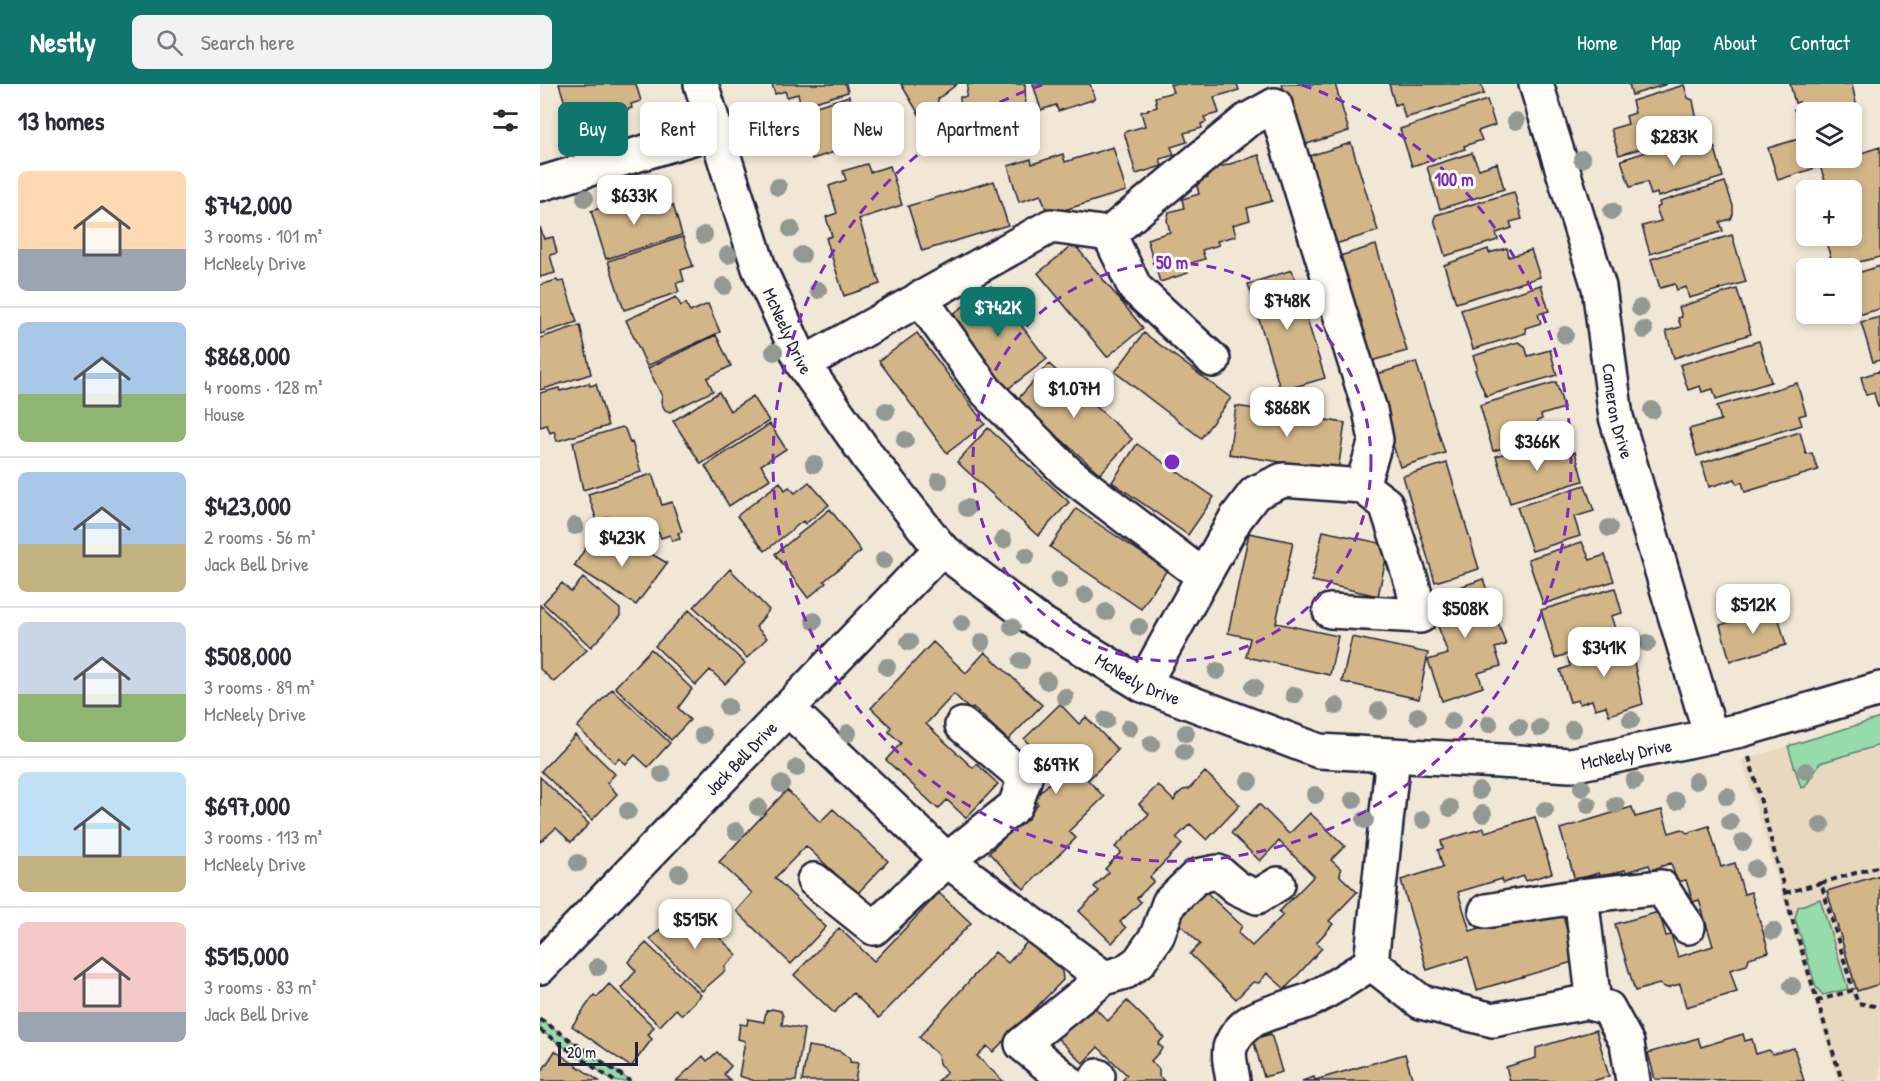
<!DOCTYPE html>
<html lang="en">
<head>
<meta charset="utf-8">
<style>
  :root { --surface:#fff; --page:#f2f2f3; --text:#2b2b33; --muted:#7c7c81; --line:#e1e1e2; --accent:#0f766e }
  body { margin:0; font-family:"Patrick Hand",sans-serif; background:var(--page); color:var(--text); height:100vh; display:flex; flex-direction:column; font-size:22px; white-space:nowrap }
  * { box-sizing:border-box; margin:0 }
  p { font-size:20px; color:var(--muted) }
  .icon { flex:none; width:33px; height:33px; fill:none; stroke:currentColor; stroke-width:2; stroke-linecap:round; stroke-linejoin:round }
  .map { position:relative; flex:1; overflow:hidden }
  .side { display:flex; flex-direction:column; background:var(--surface); width:540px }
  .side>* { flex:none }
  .guide { position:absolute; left:18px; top:18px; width:570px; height:54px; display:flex; gap:12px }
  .tools { position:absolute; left:1256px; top:18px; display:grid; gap:12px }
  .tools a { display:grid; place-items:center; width:66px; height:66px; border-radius:9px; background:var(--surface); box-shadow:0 3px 9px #0003; font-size:30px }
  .scale { position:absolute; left:18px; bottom:15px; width:80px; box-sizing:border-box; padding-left:6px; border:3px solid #22223b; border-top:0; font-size:16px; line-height:21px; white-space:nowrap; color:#22223b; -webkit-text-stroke:4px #fdfcf7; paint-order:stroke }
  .price { position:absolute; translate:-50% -51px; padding:0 14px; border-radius:12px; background:#fff; color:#222; font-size:20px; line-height:39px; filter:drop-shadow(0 2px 3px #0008) }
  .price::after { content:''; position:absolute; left:50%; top:36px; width:18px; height:14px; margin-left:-9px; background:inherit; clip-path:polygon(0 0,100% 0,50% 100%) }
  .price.current { background:var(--accent); color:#fff }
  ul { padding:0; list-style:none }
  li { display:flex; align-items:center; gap:18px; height:150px; padding:0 18px }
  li+li { border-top:2px solid var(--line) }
  li span { display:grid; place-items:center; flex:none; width:168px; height:120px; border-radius:9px; color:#555 }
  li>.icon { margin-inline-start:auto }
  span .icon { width:72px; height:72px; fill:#fffc; stroke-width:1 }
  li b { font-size:26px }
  h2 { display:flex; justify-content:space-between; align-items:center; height:72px; padding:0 18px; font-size:26px }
  .pill { padding:0 21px; border-radius:9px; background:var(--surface); box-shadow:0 3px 9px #0003; font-size:21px; line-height:54px }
  .pill.current { background:var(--accent); color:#fff }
  header { display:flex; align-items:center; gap:36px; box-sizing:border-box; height:84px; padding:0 30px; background:var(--accent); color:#fff }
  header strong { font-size:28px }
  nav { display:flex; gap:33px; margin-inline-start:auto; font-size:21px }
  .search { width:420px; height:54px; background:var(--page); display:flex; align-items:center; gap:15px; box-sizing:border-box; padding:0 21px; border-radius:9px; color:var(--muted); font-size:22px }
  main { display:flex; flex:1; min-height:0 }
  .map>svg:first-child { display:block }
  .built { fill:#e7d8bf }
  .green { fill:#96dcaa; stroke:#5c7f72; stroke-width:1.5 }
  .building { fill:#d2b688; stroke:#22223b; stroke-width:1.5 }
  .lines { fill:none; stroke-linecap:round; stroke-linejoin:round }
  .minor-casing { stroke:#22223b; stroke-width:38 }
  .path { stroke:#22223b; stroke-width:4; stroke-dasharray:6 4.5; stroke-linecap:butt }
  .minor { stroke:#fdfcf7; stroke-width:33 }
  .tree { fill:#929993 }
  .ring { fill:none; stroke:#7b2cbf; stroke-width:3; stroke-dasharray:10 8 }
  .labels { text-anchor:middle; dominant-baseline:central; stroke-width:6; stroke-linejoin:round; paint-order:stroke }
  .street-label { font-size:18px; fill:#22223b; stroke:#fdfcf7 }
  .centre { fill:#7b2cbf; stroke:#fdfcf7; stroke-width:3 }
  .ring-label { font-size:18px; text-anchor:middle; font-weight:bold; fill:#7b2cbf; stroke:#fdfcf7; stroke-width:6; stroke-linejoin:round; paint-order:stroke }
</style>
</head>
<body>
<header>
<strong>Nestly</strong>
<div class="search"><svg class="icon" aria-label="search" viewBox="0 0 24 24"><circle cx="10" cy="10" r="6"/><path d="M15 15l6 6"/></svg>Search here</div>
<nav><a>Home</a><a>Map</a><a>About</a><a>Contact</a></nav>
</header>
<main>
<section class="side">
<h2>13 homes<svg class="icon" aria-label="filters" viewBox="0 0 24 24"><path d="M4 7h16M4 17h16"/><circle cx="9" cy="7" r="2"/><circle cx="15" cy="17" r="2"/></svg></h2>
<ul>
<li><span style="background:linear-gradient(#ffd9b3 65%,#9aa5b1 0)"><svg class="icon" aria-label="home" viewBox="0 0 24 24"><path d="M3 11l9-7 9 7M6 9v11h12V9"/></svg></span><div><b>$742,000</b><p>3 rooms · 101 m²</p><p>McNeely Drive</p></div></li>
<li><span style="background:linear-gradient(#a9c7e8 60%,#8fb573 0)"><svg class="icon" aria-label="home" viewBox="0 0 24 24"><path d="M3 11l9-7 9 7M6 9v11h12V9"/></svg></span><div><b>$868,000</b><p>4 rooms · 128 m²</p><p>House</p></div></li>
<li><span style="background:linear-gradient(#a9c7e8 60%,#c2b280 0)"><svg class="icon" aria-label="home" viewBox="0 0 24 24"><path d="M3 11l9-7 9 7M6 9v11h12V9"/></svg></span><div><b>$423,000</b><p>2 rooms · 56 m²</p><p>Jack Bell Drive</p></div></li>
<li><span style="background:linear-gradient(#c9d6e8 60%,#8fb573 0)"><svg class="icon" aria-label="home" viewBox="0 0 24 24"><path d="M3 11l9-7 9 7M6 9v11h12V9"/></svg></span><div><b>$508,000</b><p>3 rooms · 89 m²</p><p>McNeely Drive</p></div></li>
<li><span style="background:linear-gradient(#bfe0f5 70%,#c2b280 0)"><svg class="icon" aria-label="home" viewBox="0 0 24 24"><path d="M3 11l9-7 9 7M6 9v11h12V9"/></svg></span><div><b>$697,000</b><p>3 rooms · 113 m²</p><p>McNeely Drive</p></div></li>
<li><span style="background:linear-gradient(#f6c9c9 75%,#9aa5b1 0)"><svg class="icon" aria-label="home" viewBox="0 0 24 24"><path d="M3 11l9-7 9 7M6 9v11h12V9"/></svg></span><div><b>$515,000</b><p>3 rooms · 83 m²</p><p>Jack Bell Drive</p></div></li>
</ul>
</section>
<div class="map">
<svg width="1340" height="997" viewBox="0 0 1340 997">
  <rect width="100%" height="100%" fill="#f0e7d6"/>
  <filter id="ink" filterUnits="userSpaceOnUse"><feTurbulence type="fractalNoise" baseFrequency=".0167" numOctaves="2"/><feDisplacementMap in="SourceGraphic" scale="12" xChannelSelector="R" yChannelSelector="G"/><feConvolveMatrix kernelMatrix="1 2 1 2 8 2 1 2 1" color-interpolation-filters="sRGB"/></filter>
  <g filter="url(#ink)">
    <path class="built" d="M1340,634V997H1298L1202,676Z"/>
    <path class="green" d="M1340,634V661L1280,679L1265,703L1261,704L1248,662Z
      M1280,815L1308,905L1283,911L1276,903L1255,834L1258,823Z
      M0,935L90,997H74L0,946Z"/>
    <path class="building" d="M19,0H96L101,17L91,20L92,24L45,39L43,31L30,35Z
      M232,0H306L308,8L261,22L258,10L247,13L245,7L235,10Z
      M361,0H417L398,15L397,25L388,32H380Z
      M428,0H485L486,28L421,29L420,13H426Z
      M493,0H550L555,15L518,27L516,21L501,26Z
      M630,0H697L699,6L674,13L679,29L664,33L666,38L661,40L662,44L644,49L647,58L631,63L634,71L620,75L622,82L596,90L584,48L605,42L601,28L617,23L615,13L633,8Z
      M742,0H795L809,47L760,62Z
      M849,0H941L944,10L865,34L861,19L855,21Z
      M1089,0H1127L1092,11Z
      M1250,0H1312L1318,29L1311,31V28H1266V45L1260,47L1254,25L1261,23L1259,18L1255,19Z
      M1144,1L1148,14L1153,16L1159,47L1079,71L1071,45L1088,40L1086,32L1095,29L1092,17Z
      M309,12L323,59L272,75L266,55L249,61L241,33Z
      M947,16L955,41L938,47L942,56L924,62L925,65L872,82L860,45Z
      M1157,52L1161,64L1169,61L1175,64L1183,93L1118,113L1117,109L1111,111L1107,98L1090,103L1081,76Z
      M1265,53L1266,74H1271L1275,84L1238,96L1228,64Z
      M811,59L838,147L792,161L766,73Z
      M573,63L586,107L508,131L501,111L479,118L468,82L491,75L492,80L523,70L525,78Z
      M1340,63V173L1294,184L1284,152H1311V106H1288L1280,82Z
      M932,69L939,85L957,79L964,105L900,125L887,83Z
      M719,71L732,117L707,124L710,136L693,141L696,152L677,157L679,161L662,166L665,175L645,181L648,189L620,198L607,155L630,148L627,136L629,128L644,124L642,115L659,110L656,98L668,94L667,87Z
      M327,80L330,88L350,82L362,121L319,135L340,200L304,212L286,154L292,152L286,133L297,129L289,102L306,96L303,87Z
      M454,97L468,141L382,167L368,122Z
      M1185,98L1193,122V130L1191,135L1180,138L1183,147L1110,170L1102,142L1121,137L1116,124L1120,122L1119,118Z
      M974,108L982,135L970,138L972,144L956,149L958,156L905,172L894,135L896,131Z
      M103,110L111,128L133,121L142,151L66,175L51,127Z
      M0,143L4,155L13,153L17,169L10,171L15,189L0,193Z
      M1192,151L1206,198L1149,214L1146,203L1137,206L1135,200L1120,204L1111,175Z
      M143,153L153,182L141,186L144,197L136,199L139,208L84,226L68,177Z
      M534,160L603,244L567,273L498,189Z
      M836,161L867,267L820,280L790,175Z
      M967,164L969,173L991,166L1000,193L916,219L904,181L948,165L949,169Z
      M1340,182V225L1318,231L1311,214V191Z
      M752,186L785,294L741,307L708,200Z
      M17,196L18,198L24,197L37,238L0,250V201Z
      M1001,201L1009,227L998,230L1001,239L985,244L986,249L933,265L921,226Z
      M451,202L507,275L465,307L409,233Z
      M1197,205L1211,250L1134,274L1126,247L1141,243L1138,234L1142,233L1139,223Z
      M136,213L141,222L146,219L150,228L168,220L180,248L107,282L86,236Z
      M1340,233V276L1333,278L1321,238Z
      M40,241L51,290L0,306V254Z
      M377,249L445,340L407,369L339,277Z
      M604,249L691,314L661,354L575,288Z
      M176,251L191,282L167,294L173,307L130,328L125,326L121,318L122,312L108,284Z
      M1219,257L1231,298L1176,315L1173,305L1162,308L1160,302L1148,306L1140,281Z
      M978,258L985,262L988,272L1010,266L1017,291L946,312L935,286L937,283L933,272Z
      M876,278L905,369L860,383L831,292Z
      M509,280L592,355L560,390L477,316Z
      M1340,287V322L1338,323L1334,309L1326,311L1321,293Z
      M1016,298L1024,324L1001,331L1002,335L997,337L1002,352L953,367L940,321Z
      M49,299L50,302L56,300L68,342L17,357L14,347L10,349L7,341L0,343V309L19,304L20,307Z
      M1257,299L1266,330L1259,332L1262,341L1157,372L1149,345L1181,336L1177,322Z
      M179,308L190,327L213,312L229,337L161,380L133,337Z
      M696,322L805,339L798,387L689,370Z
      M230,340L246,365L221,381L230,395L189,422L165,382Z
      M82,343L85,345L90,359L92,358L101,388L43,406L33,358Z
      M448,344L529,418L498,452L417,378Z
      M1260,348L1266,370L1272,369L1278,386L1205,408L1202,398L1197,400L1195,395L1169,403L1162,379Z
      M1001,358L1006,372L1015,370L1016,373L1035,368L1043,397L970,419L956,372Z
      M597,360L674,413L648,451L572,398Z
      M907,379L939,485L895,498L863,392Z
      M112,390L122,421L132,418L142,448L138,449L140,455L132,457L130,451L121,454L119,449L107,452L105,446L93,450L83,444L81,440L72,442L69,433L57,437L48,410Z
      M240,398L245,406L249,403L255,409L269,398L289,421L265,440L263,437L225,467L197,432Z
      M1045,401L1054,427L1034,433L1040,452L992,467L977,423Z
      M290,425L321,467L284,497L286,499L268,514L235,470Z
      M536,425L627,486L601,525L510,463Z
      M783,447L849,461L838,512L772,497Z
      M709,449L753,458L736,539L798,552L790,591L706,573L710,554L688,549Z
      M86,455L127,479L96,521L34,482L50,457L69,470L78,456Z
      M1042,458L1050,476L1065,471L1074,497L1003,520L988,475Z
      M190,485L229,526L216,543L227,554L207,574L154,523Z
      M43,494L80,525V532L51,563L3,519L22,499L31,508Z
      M943,495L966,561L955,564L961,582L938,589L943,603L902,617L888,576L908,570L888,514Z
      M1075,504L1082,529L1071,532L1078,554L1015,574L1001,526Z
      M0,521L47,566L14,598L0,585Z
      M1236,525L1246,561L1190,577L1180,541Z
      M149,526L205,579L185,600L170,586L156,601L115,562Z
      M812,553L888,569L879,615L802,598Z
      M1089,555L1103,620L1069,631L1066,622L1055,625L1052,616L1040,620L1038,616L1030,618L1020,586L1030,582L1028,574Z
      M393,558L426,589L445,568L502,621L468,656L433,623L430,626L414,610L386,640L433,684L437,680L458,700L426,734L407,716L398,725L346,676L361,659L349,648L351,643L331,624Z
      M111,565L152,605L138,624L150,636L131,656L75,603Z
      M72,605L130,659L108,683L95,671L86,680L79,674L75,679L37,643Z
      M520,620L539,640L546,633L578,666L548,696L564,713L529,747L536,754L484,805L449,769L498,720L493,715L526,683L512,668L505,676L484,655Z
      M35,651L75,690L67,699L77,710L52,736L1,687Z
      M665,688L700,721L667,756L650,740L636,754L642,760L610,793L614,797L597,814L601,818L580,838L586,844L572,859L539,827L559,807L554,803L569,788L565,785L581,768L575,763L609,730L599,720L618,701L634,717L636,712L643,706L649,705Z
      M0,693L49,740L31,758L16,744L0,758Z
      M247,706L280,738L293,725L348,777L317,810L266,762L235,794L286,843L251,880L196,827L212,809L179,778Z
      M719,720L749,750L770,729L805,762L791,776L801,785L800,792L817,808L789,837L793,840L776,859L782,864L745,905L727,889L719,899L713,898L696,915L650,870L660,860L637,837L666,808L702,842L698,849L712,862L743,831L739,828L774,792L739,757L720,777L691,749Z
      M1092,723L1095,733L1122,726L1129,749L1142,745L1147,749L1169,742L1181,783L1195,779L1204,810L1211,808L1229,868L1209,874L1207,881L1190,886L1197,908L1146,923L1140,900L1127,904L1119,900L1095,907L1075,840L1119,828L1126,852L1131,851L1138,873L1173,862L1159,816L1153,818L1146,796L1137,798L1131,779L1111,786L1109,781L1086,788L1085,786L1061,793L1059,789L1035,796L1020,745Z
      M995,733L1012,789L986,797L984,792L963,799L962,795L918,808L930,847L969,835L970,840L993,834L994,838L1022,829L1036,877L937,906L928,873L887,886L861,796L903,783L898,766L903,764L901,757L944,744L945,748Z
      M1340,791V900L1317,907L1287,807Z
      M399,809L431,839L339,934L313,909L294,929L254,891L299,844L334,877Z
      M155,829L197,871L185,882V887L162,907L110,855L130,836L138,844Z
      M488,857L522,887L523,896L453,968L447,962L437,972L463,997H398L407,988L399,980L398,971L379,953L455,868L468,879Z
      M106,859L161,911L142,931L136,925L120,942L81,904L96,887L88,878Z
      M69,900L114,943L108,951L112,955L91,983L32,942L54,911L57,913Z
      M587,917L624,953L618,960L623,964L611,977L619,985V992L624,997H582L587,991L558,963L543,979L514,951L528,937L533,942L553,922L568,937Z
      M232,925L241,927L243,932L242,941L264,945L256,997H215L199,992L205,957L198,955L200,940L207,941L208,935L224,938L226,927Z
      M1056,946L1069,992L1053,997H970L966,983L996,974V964Z
      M731,950L742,988L724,993L713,955Z
      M1203,950L1205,957L1212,955L1216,970L1229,966L1233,970L1254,964L1264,997L1115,995L1108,969L1158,954L1161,963Z
      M268,962L300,967L310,975V978L318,979L315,997H262Z
      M15,967L59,997H0V990Z
      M177,968L191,982L184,990L191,997H136L163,972L167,977Z
      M865,970L873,997H762L774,993L775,996Z"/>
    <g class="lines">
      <defs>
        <g id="minor">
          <path id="s1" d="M161,0L219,184L263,280L329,374L401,465L493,534L603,601L779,667L1031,681L1201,646L1340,605"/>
          <path id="s2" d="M996,0L1059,203L1076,333L1171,652"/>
          <path d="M0,100L175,47"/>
          <path d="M569,150L595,204L673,276"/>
          <path d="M380,214L446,307L528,389L663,492"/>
          <path d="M263,280L511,142L569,150L706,37L735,21L830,326L836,356L822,402L743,396L715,409L696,434L603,601"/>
          <path d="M790,527L880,532L872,499L846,420L822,402"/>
          <path d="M248,625L407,776L564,894"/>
          <path d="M274,796L334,844L407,776L475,722L485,694L422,641"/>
          <path d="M1041,812L1121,803L1148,843"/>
          <path d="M946,827L1041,812L1054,920"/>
          <path d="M831,879L881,918L953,936L1046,918L1068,924L1087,959L1093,997"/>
          <path id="s3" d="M0,883L401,465"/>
          <path d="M527,997L482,960L564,894L585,888L599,878L617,852L629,819L657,792L678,788L697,804L717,813L738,800"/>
          <path d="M555,997L558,992"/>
          <path d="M693,997C692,987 687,970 691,961C705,927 744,928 772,915C793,904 812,892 831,879L853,672"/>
        </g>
      </defs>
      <use href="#minor" class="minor-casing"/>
      <path class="path" d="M1209,673L1253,838L1302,997
        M1281,799L1340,782
        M1245,809L1281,799L1313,906
        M1277,917L1313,906L1318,919L1340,923
        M0,935L90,997
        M0,946L74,997"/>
      <use href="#minor" class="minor"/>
    </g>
    <g class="tree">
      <circle cx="976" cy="37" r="9"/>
      <circle cx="1042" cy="75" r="9"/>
      <circle cx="238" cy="103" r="9"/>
      <circle cx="45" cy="114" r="9"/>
      <circle cx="1072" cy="127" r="9"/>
      <circle cx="251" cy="145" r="9"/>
      <circle cx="164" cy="151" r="9"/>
      <circle cx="188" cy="171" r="9"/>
      <circle cx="262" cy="171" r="9"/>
      <circle cx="184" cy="202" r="9"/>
      <circle cx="278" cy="206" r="9"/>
      <circle cx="1100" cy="224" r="9"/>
      <circle cx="1104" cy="246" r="9"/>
      <circle cx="1025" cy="251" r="9"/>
      <circle cx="234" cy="268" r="9"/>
      <circle cx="1112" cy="326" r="9"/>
      <circle cx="346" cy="327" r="9"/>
      <circle cx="365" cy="356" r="9"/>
      <circle cx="274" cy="380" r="9"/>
      <circle cx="399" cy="397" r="9"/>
      <circle cx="427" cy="424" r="9"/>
      <circle cx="35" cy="442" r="9"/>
      <circle cx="1069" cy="444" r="9"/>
      <circle cx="463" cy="456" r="9"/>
      <circle cx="486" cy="472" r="9"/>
      <circle cx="344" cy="476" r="9"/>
      <circle cx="519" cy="496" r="9"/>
      <circle cx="545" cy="511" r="9"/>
      <circle cx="566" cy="528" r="9"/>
      <circle cx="274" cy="537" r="9"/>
      <circle cx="422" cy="539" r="9"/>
      <circle cx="472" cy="543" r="9"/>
      <circle cx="599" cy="543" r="9"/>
      <circle cx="369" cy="558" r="9"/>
      <circle cx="442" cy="558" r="9"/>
      <circle cx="1107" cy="559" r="9"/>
      <circle cx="481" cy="577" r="9"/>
      <circle cx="347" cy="583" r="9"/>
      <circle cx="677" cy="587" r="9"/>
      <circle cx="507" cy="597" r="9"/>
      <circle cx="714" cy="603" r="9"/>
      <circle cx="754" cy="611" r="9"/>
      <circle cx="525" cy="613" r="9"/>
      <circle cx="796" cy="622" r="9"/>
      <circle cx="188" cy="623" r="9"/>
      <circle cx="839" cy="627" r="9"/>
      <circle cx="878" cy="632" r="9"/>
      <circle cx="566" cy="636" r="9"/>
      <circle cx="1091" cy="636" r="9"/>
      <circle cx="912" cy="637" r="9"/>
      <circle cx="949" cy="640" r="9"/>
      <circle cx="979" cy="643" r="9"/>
      <circle cx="589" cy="644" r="9"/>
      <circle cx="1000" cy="644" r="9"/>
      <circle cx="1033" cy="645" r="9"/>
      <circle cx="308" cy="649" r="9"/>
      <circle cx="646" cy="649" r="9"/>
      <circle cx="163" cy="651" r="9"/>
      <circle cx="611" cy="660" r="9"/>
      <circle cx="644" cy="668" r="9"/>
      <circle cx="257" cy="684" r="9"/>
      <circle cx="1266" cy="687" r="9"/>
      <circle cx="122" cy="690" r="9"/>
      <circle cx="709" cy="697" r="9"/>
      <circle cx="1094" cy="697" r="9"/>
      <circle cx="1156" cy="697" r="9"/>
      <circle cx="241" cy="700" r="9"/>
      <circle cx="1042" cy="704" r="9"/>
      <circle cx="939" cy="707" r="9"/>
      <circle cx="775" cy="711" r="9"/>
      <circle cx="1187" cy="712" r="9"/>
      <circle cx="813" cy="716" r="9"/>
      <circle cx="1136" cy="717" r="9"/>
      <circle cx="1048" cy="721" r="9"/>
      <circle cx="1076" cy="721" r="9"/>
      <circle cx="218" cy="723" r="9"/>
      <circle cx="910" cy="724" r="9"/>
      <circle cx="1005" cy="726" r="9"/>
      <circle cx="88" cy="727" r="9"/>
      <circle cx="943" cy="730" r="9"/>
      <circle cx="825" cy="736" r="9"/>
      <circle cx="883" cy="736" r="9"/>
      <circle cx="1190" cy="738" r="9"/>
      <circle cx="1281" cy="741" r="9"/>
      <circle cx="196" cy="747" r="9"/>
      <circle cx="1203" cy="758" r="9"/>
      <circle cx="38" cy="779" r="9"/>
      <circle cx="1215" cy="785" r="9"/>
      <circle cx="139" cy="789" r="9"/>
      <circle cx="1233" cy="847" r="9"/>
      <circle cx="58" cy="883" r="9"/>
      <circle cx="1252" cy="902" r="9"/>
    </g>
  </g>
  <g class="ring">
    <circle cx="632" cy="378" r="199"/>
    <path d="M762 1A399 399 0 1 1 502 1"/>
  </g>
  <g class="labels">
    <g class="street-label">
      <text stroke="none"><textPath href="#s1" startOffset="262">McNeely Drive</textPath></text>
      <text stroke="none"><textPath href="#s2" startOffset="338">Cameron Drive</textPath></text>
      <text stroke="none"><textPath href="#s1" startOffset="766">McNeely Drive</textPath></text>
      <text stroke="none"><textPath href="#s1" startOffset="1270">McNeely Drive</textPath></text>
      <text stroke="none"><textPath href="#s3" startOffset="290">Jack Bell Drive</textPath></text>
    </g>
  </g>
  <circle cx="632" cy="378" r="9" class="centre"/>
  <g class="ring-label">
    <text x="914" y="102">100 m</text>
    <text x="632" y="185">50 m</text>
  </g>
</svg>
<div class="tools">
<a><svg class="icon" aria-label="layers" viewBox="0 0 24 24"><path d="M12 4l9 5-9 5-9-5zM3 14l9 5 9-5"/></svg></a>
<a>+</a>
<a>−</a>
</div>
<div class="scale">20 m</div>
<b class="price" style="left:1134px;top:83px">$283K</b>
<b class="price" style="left:94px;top:142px">$633K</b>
<b class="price" style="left:747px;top:247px">$748K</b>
<b class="price current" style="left:458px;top:254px">$742K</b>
<b class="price" style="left:534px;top:335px">$1.07M</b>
<b class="price" style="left:747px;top:354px">$868K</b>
<b class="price" style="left:997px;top:388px">$366K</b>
<b class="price" style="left:82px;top:484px">$423K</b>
<b class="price" style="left:1213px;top:551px">$512K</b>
<b class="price" style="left:925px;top:555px">$508K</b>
<b class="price" style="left:1064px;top:594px">$341K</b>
<b class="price" style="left:516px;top:711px">$697K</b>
<b class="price" style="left:155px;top:866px">$515K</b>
<div class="guide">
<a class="pill current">Buy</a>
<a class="pill">Rent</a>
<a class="pill">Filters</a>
<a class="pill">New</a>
<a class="pill">Apartment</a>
</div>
</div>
</main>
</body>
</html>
